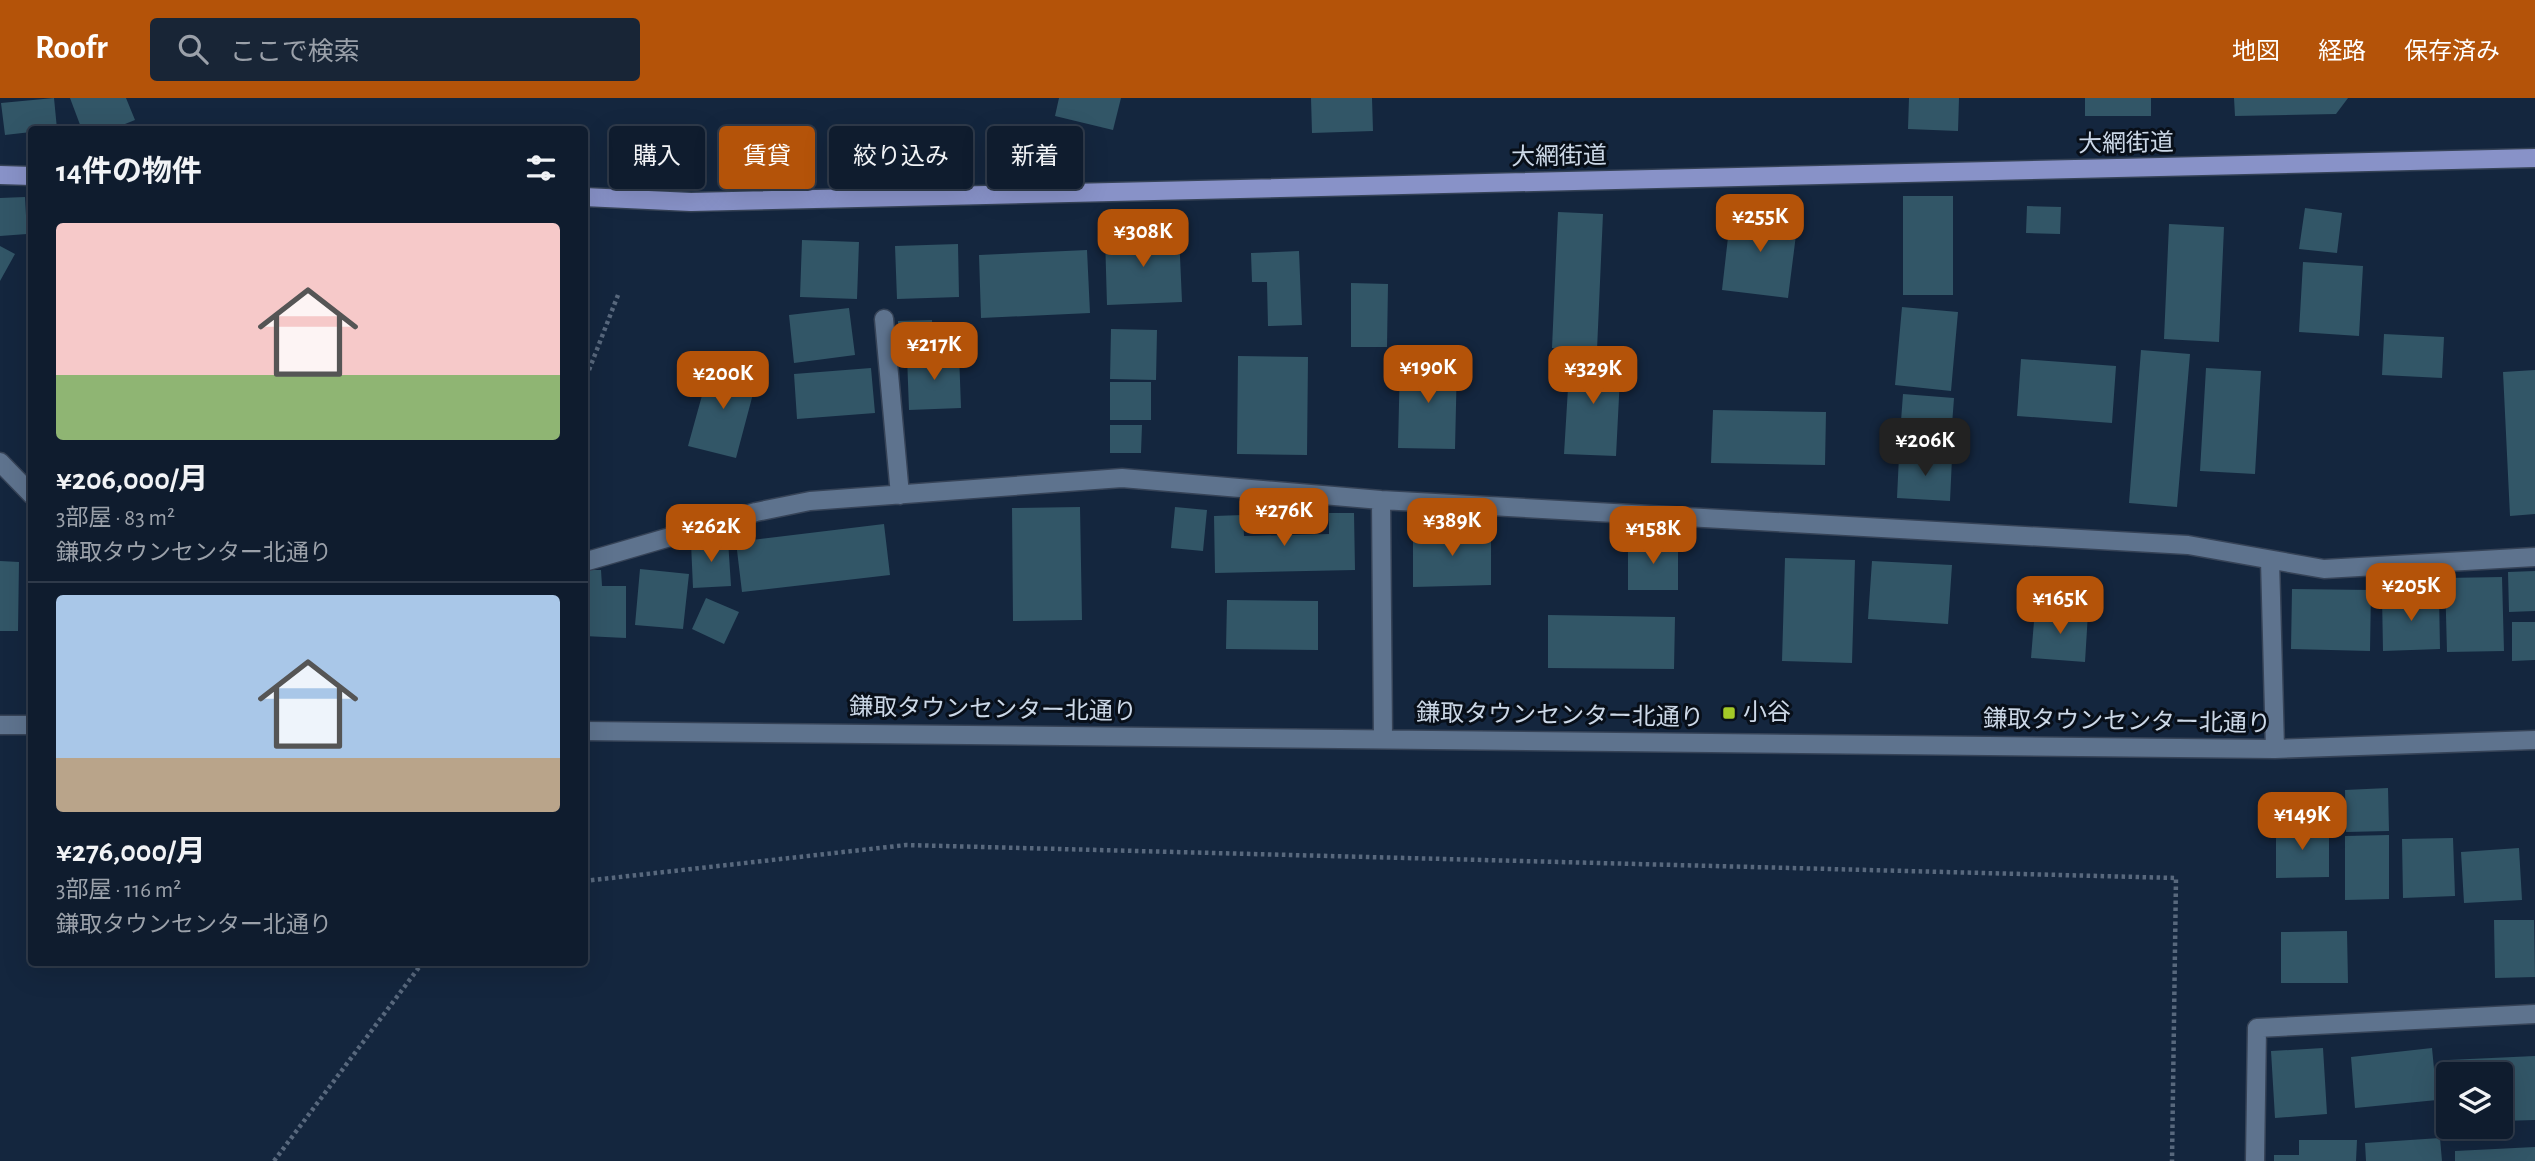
<!DOCTYPE html>
<html lang="ja">
<head>
<meta charset="utf-8">
<style>
  :root { --surface:#0f1c2e; --page:#182536; --text:#f1f3f6; --muted:#9ba1aa; --line:#2f3a4a; --accent:#b45309 }
  body { margin:0; font-family:"Alegreya Sans","Noto Sans JP",sans-serif; background:var(--page); color:var(--text); height:100vh; display:flex; flex-direction:column; font-size:26px; white-space:nowrap }
  * { box-sizing:border-box; margin:0 }
  p { font-size:23px; color:var(--muted) }
  .icon { flex:none; width:38px; height:38px; fill:none; stroke:currentColor; stroke-width:2; stroke-linecap:round; stroke-linejoin:round }
  .map { position:relative; flex:1; overflow:hidden }
  .sheet { position:absolute; left:28px; top:28px; width:560px; height:840px; display:flex; flex-direction:column; background:var(--surface); border-radius:7px; box-shadow:0 7px 28px #0002,0 0 0 2px var(--line) }
  .sheet>* { flex:none }
  .guide { position:absolute; left:609px; top:28px; width:665px; height:63px; display:flex; gap:14px }
  .tools { position:absolute; left:2436px; top:964px; display:grid; gap:14px }
  .tools a { display:grid; place-items:center; width:77px; height:77px; border-radius:7px; background:var(--surface); box-shadow:0 7px 28px #0002,0 0 0 2px var(--line); font-size:35px }
  .price { position:absolute; translate:-50% -60px; padding:0 16px; border-radius:14px; background:var(--accent); color:#fff; font-size:23px; line-height:46px; filter:drop-shadow(0 2px 4px #0008) }
  .price::after { content:''; position:absolute; left:50%; top:42px; width:21px; height:16px; margin-left:-10px; background:inherit; clip-path:polygon(0 0,100% 0,50% 100%) }
  .price.current { background:#222; color:#fff }
  ul { padding:0; list-style:none }
  li { display:grid; align-content:center; gap:14px; height:371px; padding:0 28px }
  li+li { border-top:2px solid var(--line) }
  li span { display:grid; place-items:center; height:217px; border-radius:7px; color:#555 }
  li>.icon { margin-inline-start:auto }
  span .icon { width:126px; height:126px; fill:#fffc; stroke-width:1 }
  li b { font-size:30px }
  h2 { display:flex; justify-content:space-between; align-items:center; height:84px; padding:0 28px; font-size:30px }
  .chip { padding:0 24px; border-radius:7px; background:var(--surface); box-shadow:0 7px 28px #0002,0 0 0 2px var(--line); font-size:24px; line-height:63px }
  .chip.current { background:var(--accent); color:#fff }
  header { display:flex; align-items:center; gap:42px; box-sizing:border-box; height:98px; padding:0 35px; background:var(--accent); color:#fff }
  header strong { font-size:33px }
  nav { display:flex; gap:38px; margin-inline-start:auto; font-size:24px }
  .search { width:490px; height:63px; background:var(--page); display:flex; align-items:center; gap:18px; box-sizing:border-box; padding:0 24px; border-radius:7px; color:var(--muted); font-size:26px }
  .map>svg:first-child { display:block }
  .building { fill:#325667 }
  .lines { fill:none; stroke-linecap:round; stroke-linejoin:round }
  .minor-casing { stroke:#364357; stroke-width:21 }
  .major-casing { stroke:#364357; stroke-width:21 }
  .path { stroke:#58687d; stroke-width:4.5; stroke-dasharray:3.5 3.5; stroke-linecap:butt }
  .minor { stroke:#5e738e; stroke-width:18 }
  .major { stroke:#8892c8; stroke-width:18 }
  .poi-dot { fill:#a3c927; stroke:#080f19; stroke-width:2.5 }
  .labels { text-anchor:middle; dominant-baseline:central; stroke-width:6; stroke-linejoin:round; paint-order:stroke }
  .street-label { font-size:24px; fill:#ccd8e7; stroke:#080f19 }
  .poi-label { font-size:24px; fill:#ccd8e7; stroke:#080f19; text-anchor:start }
</style>
</head>
<body>
<header>
<strong>Roofr</strong>
<div class="search"><svg class="icon" aria-label="search" viewBox="0 0 24 24"><circle cx="10" cy="10" r="6"/><path d="M15 15l6 6"/></svg>ここで検索</div>
<nav><a>地図</a><a>経路</a><a>保存済み</a></nav>
</header>
<div class="map">
<svg width="2535" height="1063" viewBox="0 0 2535 1063">
  <rect width="100%" height="100%" fill="#14263e"/>
  <path class="building" d="M54,0L57,31L5,37L1,5Z
    M70,0H126L135,22L110,32H82Z
    M1059,0H1121L1113,32L1055,18Z
    M1311,0H1372L1373,33L1312,35Z
    M1909,0H1959L1958,33L1908,31Z
    M2085,0H2151V18H2085Z
    M2234,0H2348L2336,16L2235,18Z
    M1903,98H1953V197H1903Z
    M25,99L27,136L0,138V100Z
    M2027,108L2061,109L2060,136L2026,135Z
    M2305,110L2342,115L2337,155L2299,151Z
    M1731,113L1798,121L1788,200L1722,192Z
    M1558,114L1603,116L1597,252L1552,250Z
    M2169,126L2224,129L2219,244L2164,241Z
    M1179,135L1182,204L1107,207L1105,138Z
    M802,142L859,144L857,201L800,199Z
    M958,146L959,199L897,201L895,148Z
    M0,148L15,156L0,183Z
    M1087,152L1090,215L981,220L979,157Z
    M1299,153L1302,227L1268,228L1267,184H1252L1251,155Z
    M2303,164L2363,168L2359,238L2299,234Z
    M1351,185L1388,186L1387,249H1351Z
    M1902,209L1958,214L1951,293L1895,287Z
    M849,210L855,257L794,265L789,217Z
    M932,222L933,248H898V223Z
    M1111,231L1157,232L1156,282L1110,281Z
    M2384,236L2444,239L2442,280L2382,277Z
    M2141,252L2190,256L2177,409L2129,405Z
    M959,255L961,310L909,312L907,258Z
    M1570,257L1621,259L1616,358L1564,356Z
    M1238,258L1308,259L1307,357L1237,356Z
    M2021,261L2116,268L2112,325L2017,318Z
    M1400,263L1457,264L1455,351L1398,350Z
    M711,265L758,277L736,360L688,348Z
    M871,270L875,315L797,321L794,276Z
    M2206,270L2261,273L2255,376L2200,373Z
    M2535,272V416L2510,418L2503,274Z
    M1110,284H1151V322H1110Z
    M1903,296L1954,300L1950,354L1899,350Z
    M1713,312L1826,314L1825,367L1711,365Z
    M1110,327H1142L1141,355H1110Z
    M1899,358L1952,360L1950,403L1897,400Z
    M1080,409L1082,522L1013,523L1012,410Z
    M1175,409L1207,412L1203,453L1171,450Z
    M1329,415H1354L1355,472L1215,475L1214,418L1243,417L1244,438L1329,436Z
    M884,426L890,477L742,494L736,444Z
    M1491,431V487L1413,489V433Z
    M728,442L731,488L693,490L691,445Z
    M1628,445H1678V492H1628Z
    M1785,460L1855,462L1852,565L1782,563Z
    M0,463L19,464L18,533H0Z
    M1872,463L1952,467L1948,526L1868,521Z
    M640,471L689,476L683,531L635,527Z
    M584,472H601L602,488H626V540L584,538Z
    M2535,473V513L2509,514L2508,474Z
    M2502,479L2504,553L2447,554L2445,480Z
    M2292,491L2371,492L2370,553L2291,551Z
    M2439,497L2440,551L2383,553L2382,498Z
    M706,500L739,514L724,546L692,531Z
    M1227,502L1318,503V552L1226,551Z
    M2035,511L2088,515L2085,564L2031,560Z
    M1548,517L1675,519L1674,571L1548,570Z
    M2512,524H2535V562L2512,563Z
    M2388,690L2389,733L2346,734L2345,692Z
    M2329,727V779L2276,780V728Z
    M2389,737V801L2345,802V738Z
    M2453,740L2455,798L2403,800L2402,741Z
    M2519,750L2522,802L2464,805L2461,754Z
    M2494,822H2534L2535,879L2495,880Z
    M2347,833L2348,885H2281V834Z
    M2323,950L2327,1016L2275,1020L2271,953Z
    M2432,950L2437,1002L2355,1010L2351,959Z
    M2535,958V1022L2501,1023V976H2448V962Z
    M2440,1040L2442,1063H2366L2365,1045Z
    M2299,1042H2357L2356,1063H2274V1057H2299Z
    M2535,1049V1063H2455V1053Z"/>
  <g class="lines">
    <defs>
      <path id="minor" d="M884,221L900,397
        M0,364L32,397
        M1381,402L1383,640
        M2270,462L2275,651
        M584,464L756,414L810,403L1122,380L1381,402L2188,447L2324,471L2535,459
        M0,627H32
        M584,633L2275,651L2535,642
        M2255,1063L2257,930L2535,916"/>
      <path id="major" d="M0,77L32,78
        M584,99L691,104L2535,60"/>
    </defs>
    <use href="#minor" class="minor-casing"/>
    <use href="#major" class="major-casing"/>
    <path class="path" d="M584,285L618,197
      M584,783L906,747L2176,780L2172,1063
      M274,1063L423,864"/>
    <use href="#minor" class="minor"/>
    <use href="#major" class="major"/>
  </g>
  <rect class="poi-dot" x="1722" y="608" width="14" height="14" rx="3.5"/>
  <g class="labels">
    <g class="street-label">
      <text transform="translate(2126 46) rotate(-1)">大網街道</text>
      <text transform="translate(1559 59) rotate(-1)">大網街道</text>
      <text transform="translate(993 612) rotate(1)">鎌取タウンセンター北通り</text>
      <text transform="translate(1560 618) rotate(1)">鎌取タウンセンター北通り</text>
      <text transform="translate(2127 624) rotate(1)">鎌取タウンセンター北通り</text>
    </g>
    <g class="poi-label">
      <text x="1743" y="615">小谷</text>
    </g>
  </g>
</svg>
<div class="tools">
<a><svg class="icon" aria-label="layers" viewBox="0 0 24 24"><path d="M12 4l9 5-9 5-9-5zM3 14l9 5 9-5"/></svg></a>
</div>
<b class="price" style="left:1760px;top:156px">¥255K</b>
<b class="price" style="left:1143px;top:171px">¥308K</b>
<b class="price" style="left:934px;top:284px">¥217K</b>
<b class="price" style="left:1428px;top:307px">¥190K</b>
<b class="price" style="left:1593px;top:308px">¥329K</b>
<b class="price" style="left:723px;top:313px">¥200K</b>
<b class="price current" style="left:1925px;top:380px">¥206K</b>
<b class="price" style="left:1284px;top:450px">¥276K</b>
<b class="price" style="left:1452px;top:460px">¥389K</b>
<b class="price" style="left:711px;top:466px">¥262K</b>
<b class="price" style="left:1653px;top:468px">¥158K</b>
<b class="price" style="left:2411px;top:525px">¥205K</b>
<b class="price" style="left:2060px;top:538px">¥165K</b>
<b class="price" style="left:2302px;top:754px">¥149K</b>
<div class="guide">
<a class="chip">購入</a>
<a class="chip current">賃貸</a>
<a class="chip">絞り込み</a>
<a class="chip">新着</a>
</div>
<section class="sheet">
<h2>14件の物件<svg class="icon" aria-label="filters" viewBox="0 0 24 24"><path d="M4 7h16M4 17h16"/><circle cx="9" cy="7" r="2"/><circle cx="15" cy="17" r="2"/></svg></h2>
<ul>
<li><span style="background:linear-gradient(#f6c9c9 70%,#8fb573 0)"><svg class="icon" aria-label="home" viewBox="0 0 24 24"><path d="M3 11l9-7 9 7M6 9v11h12V9"/></svg></span><div><b>¥206,000/月</b><p>3部屋 · 83 m²</p><p>鎌取タウンセンター北通り</p></div></li>
<li><span style="background:linear-gradient(#a9c7e8 75%,#b9a48a 0)"><svg class="icon" aria-label="home" viewBox="0 0 24 24"><path d="M3 11l9-7 9 7M6 9v11h12V9"/></svg></span><div><b>¥276,000/月</b><p>3部屋 · 116 m²</p><p>鎌取タウンセンター北通り</p></div></li>
</ul>
</section>
</div>
</body>
</html>
